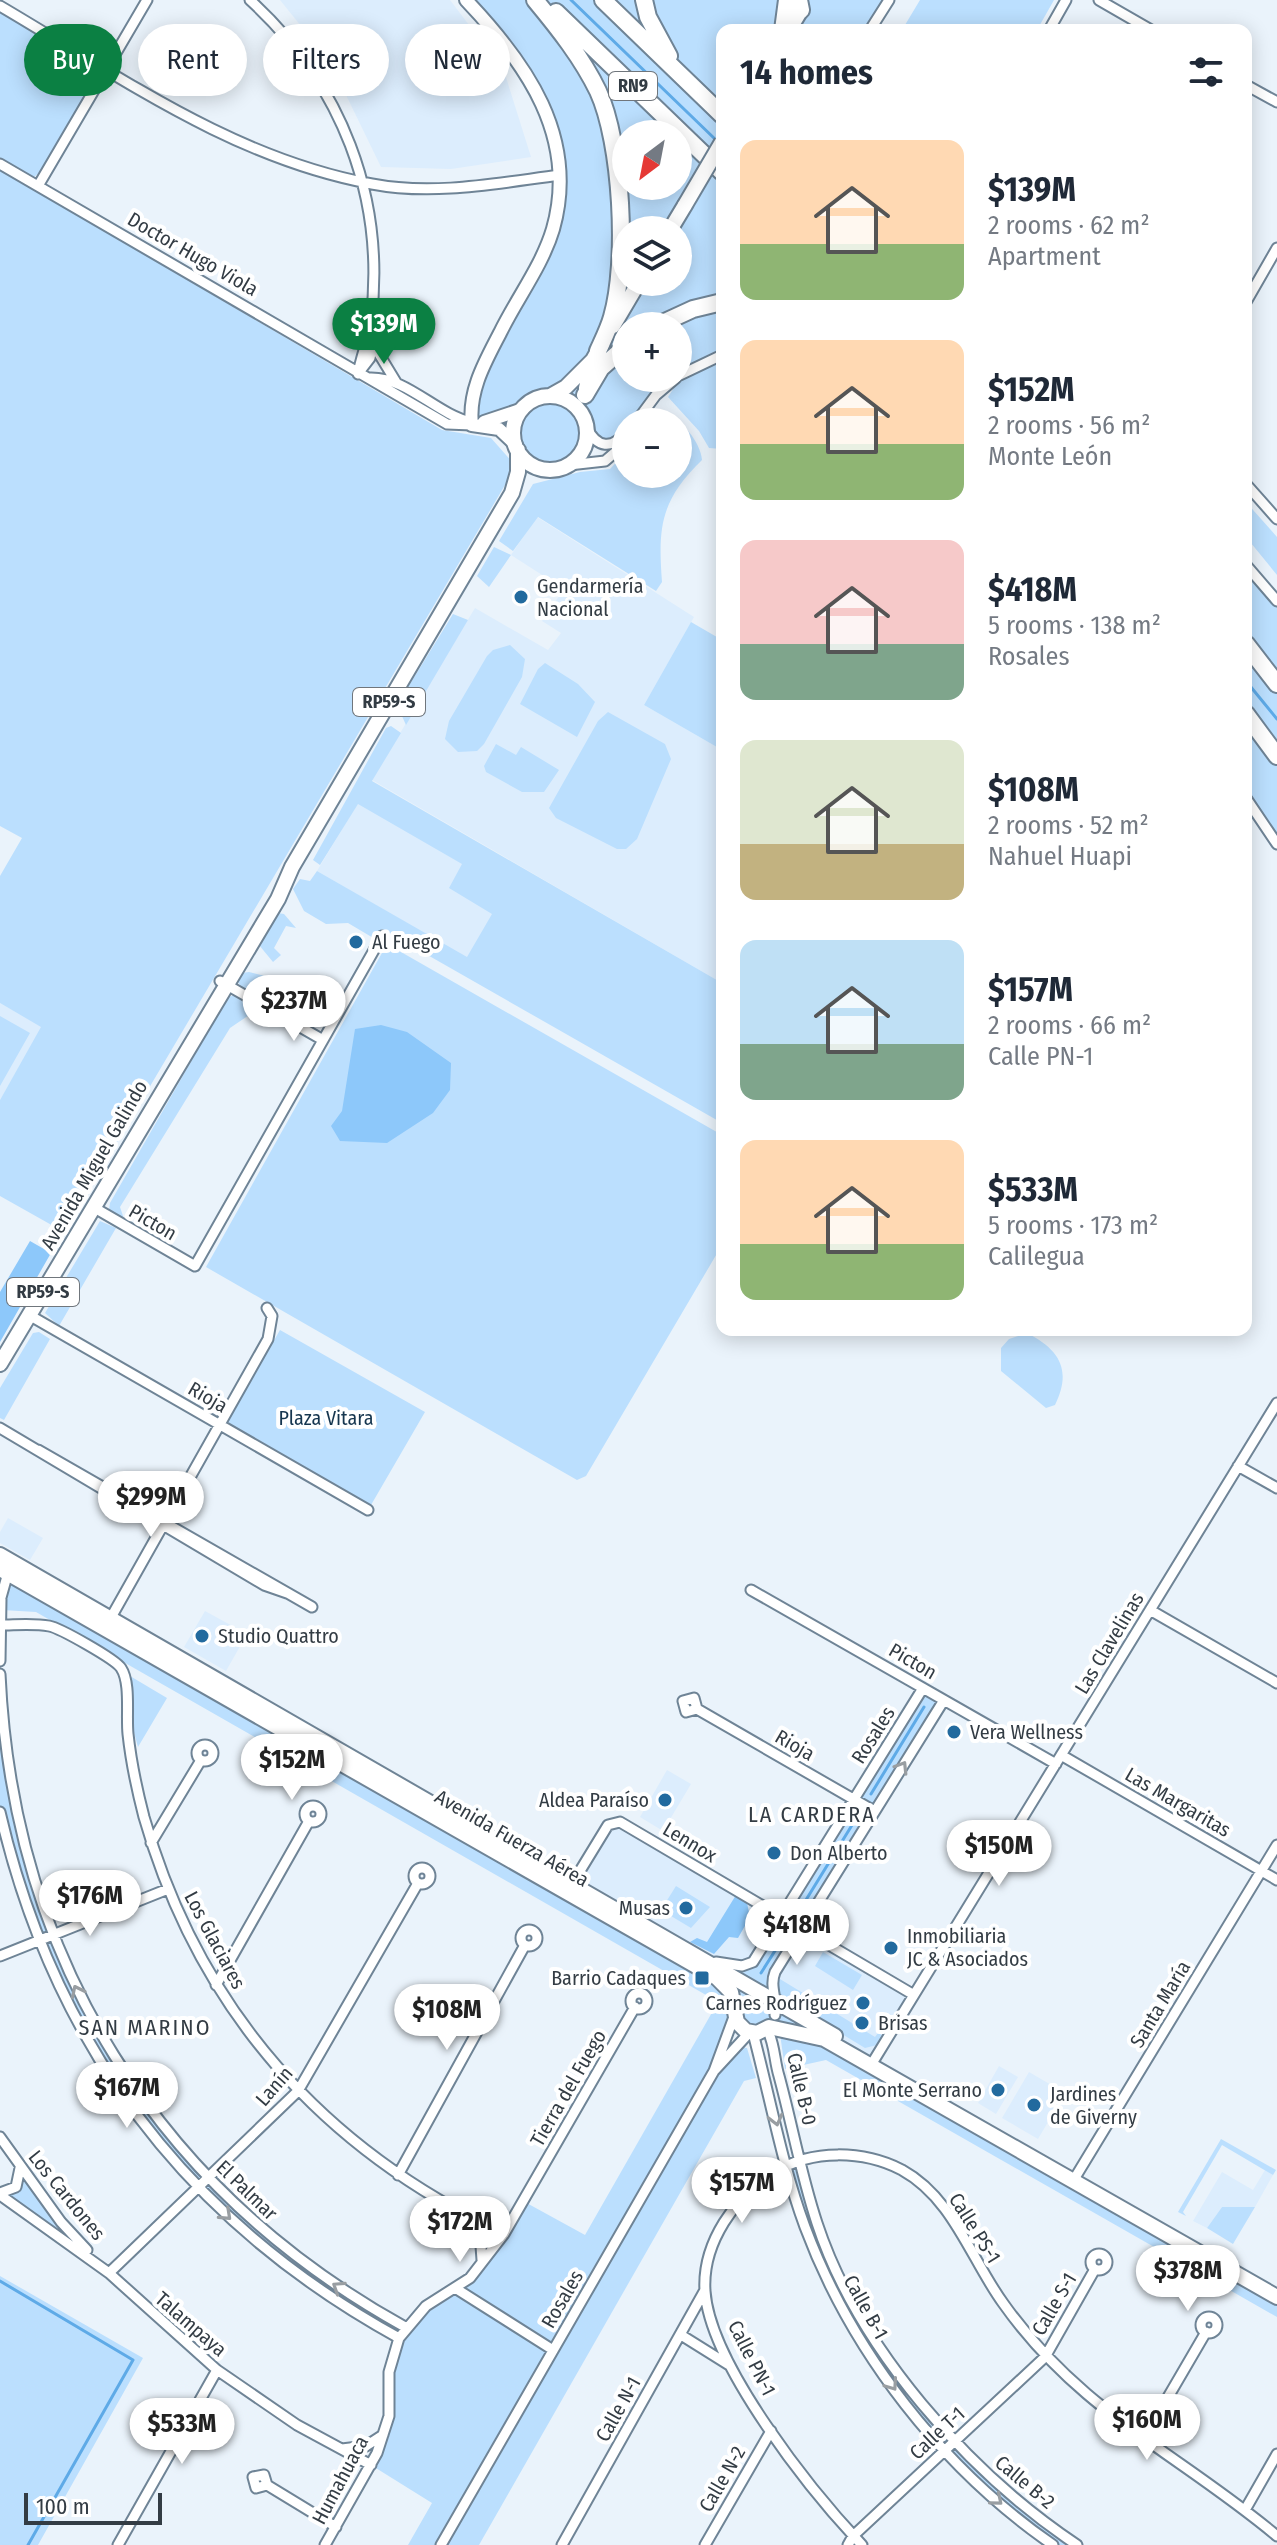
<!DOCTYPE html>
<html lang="en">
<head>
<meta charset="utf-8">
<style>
  :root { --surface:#fff; --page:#f2f2f3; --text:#1f2937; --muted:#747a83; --accent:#0b8043 }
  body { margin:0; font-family:"Fira Sans Condensed",sans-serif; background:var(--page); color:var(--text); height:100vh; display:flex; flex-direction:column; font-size:30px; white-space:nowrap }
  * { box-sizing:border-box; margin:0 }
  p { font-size:26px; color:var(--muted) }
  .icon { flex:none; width:44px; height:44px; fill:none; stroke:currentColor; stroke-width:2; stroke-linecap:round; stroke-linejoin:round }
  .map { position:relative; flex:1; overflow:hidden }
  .drawer { position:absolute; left:716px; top:24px; width:536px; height:1312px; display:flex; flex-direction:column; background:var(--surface); border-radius:16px; box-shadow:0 4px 20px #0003 }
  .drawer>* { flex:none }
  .top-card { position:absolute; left:24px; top:24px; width:572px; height:72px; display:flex; gap:16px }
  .needle { width:52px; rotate:212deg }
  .controls { position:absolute; left:612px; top:120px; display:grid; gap:16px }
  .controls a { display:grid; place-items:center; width:80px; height:80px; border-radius:50%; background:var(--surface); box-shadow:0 4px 20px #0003; font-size:40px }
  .scale { position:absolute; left:24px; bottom:20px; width:138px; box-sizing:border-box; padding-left:8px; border:4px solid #333c44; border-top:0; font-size:22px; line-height:28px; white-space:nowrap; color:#333c44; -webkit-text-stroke:6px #fff; paint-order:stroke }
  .price { position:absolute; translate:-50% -68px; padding:0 18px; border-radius:28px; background:#fff; color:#222; font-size:26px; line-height:52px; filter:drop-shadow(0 2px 4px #0008) }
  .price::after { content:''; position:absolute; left:50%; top:48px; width:24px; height:18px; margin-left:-12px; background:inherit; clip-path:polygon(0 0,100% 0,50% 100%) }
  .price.current { background:var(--accent); color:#fff }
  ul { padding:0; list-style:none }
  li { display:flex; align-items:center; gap:24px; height:200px; padding:0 24px }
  li span { display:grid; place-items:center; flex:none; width:224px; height:160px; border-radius:16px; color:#555 }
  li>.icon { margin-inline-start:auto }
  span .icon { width:96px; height:96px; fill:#fffc; stroke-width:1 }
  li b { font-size:34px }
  h2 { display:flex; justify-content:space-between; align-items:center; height:96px; padding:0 24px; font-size:34px }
  .chip { padding:0 28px; border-radius:36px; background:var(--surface); box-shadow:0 4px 20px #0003; font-size:28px; line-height:72px }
  .chip.current { background:var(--accent); color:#fff }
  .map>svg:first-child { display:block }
  .built { fill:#dcedfd }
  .green { fill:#bbdffe; fill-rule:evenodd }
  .forest { fill:#8dc8fa }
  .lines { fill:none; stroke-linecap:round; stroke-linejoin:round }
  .stream { stroke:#5eaae7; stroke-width:3 }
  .minor-casing { stroke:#6f8496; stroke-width:13 }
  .secondary-casing { stroke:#6f8496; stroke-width:16 }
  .primary-casing { stroke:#6f8496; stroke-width:18 }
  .motorway-casing { stroke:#6f8496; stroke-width:20 }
  .minor { stroke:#fff; stroke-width:9 }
  .secondary { stroke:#fff; stroke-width:12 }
  .primary { stroke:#fff; stroke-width:14 }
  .motorway { stroke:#fff; stroke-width:16 }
  .primary-bridge-casing { stroke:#6f8496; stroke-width:18; stroke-linecap:butt }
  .primary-bridge { stroke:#fff; stroke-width:14 }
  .oneway { stroke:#999ea2 }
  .poi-dot { fill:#226a9e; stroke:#fff; stroke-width:3 }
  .labels { text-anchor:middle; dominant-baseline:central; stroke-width:8; stroke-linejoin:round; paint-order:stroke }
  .shield { fill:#fff; stroke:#70767c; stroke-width:2 }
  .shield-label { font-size:18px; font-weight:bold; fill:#333c44 }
  .street-label { font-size:20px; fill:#333c44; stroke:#fff }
  .poi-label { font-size:20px; fill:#333c44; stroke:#fff; text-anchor:start }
  .park-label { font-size:20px; fill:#16364f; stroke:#fff }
  .neighbourhood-label { font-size:22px; letter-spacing:2px; fill:#333c44; stroke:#fff }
</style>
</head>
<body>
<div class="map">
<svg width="1277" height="2545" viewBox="0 0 1277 2545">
  <rect width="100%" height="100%" fill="#eaf3fb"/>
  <path class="built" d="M280,0H450L504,71L531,157L451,169L381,167L330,62Z
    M537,517L694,617L644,705L722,750V983L372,780L475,608L548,650L561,633L542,621L564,589L511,555Z
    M358,803L463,864L493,914L467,958L317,871Z
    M0,1003L42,1027L0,1100Z
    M8,1518L43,1538L30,1560L0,1543V1532Z
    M205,1611L247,1634L226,1671L184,1647Z
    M667,1770L691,1784L663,1831L640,1817Z
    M611,1822L782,1917L753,1962L733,1966L572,1884Z
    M801,1928L914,1995L875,2058L817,2025L773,1993L772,1987Z
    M999,2066L1018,2077L996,2114L978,2103Z
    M1029,2072L1065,2093L1038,2139L1002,2118Z
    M1265,2170L1273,2175L1255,2207H1222L1207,2228L1193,2221L1222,2172L1253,2190Z"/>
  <path class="green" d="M466,0H889L870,30H722V355L678,376V326H626V378H676L636,422H626V432L602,444C592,433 587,419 577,408C558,387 540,401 521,409C507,415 492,418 478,423L473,393L544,252L560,175L541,99ZM626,134H678V186H626ZM626,230H678V282H626Z
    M920,0H1054L1037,30H902Z
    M0,10L97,70L95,80L40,172L34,177L0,159Z
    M0,169L442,430L491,438L514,464L508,486L505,485L64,1232L0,1196V1100L41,1027L0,1003V876L22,838L0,826Z
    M722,360V449L709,448L699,431L668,397L677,383Z
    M521 433a30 30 0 1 1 60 0a30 30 0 1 1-60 0Z
    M664,411C680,418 701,442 702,460C660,501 658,527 662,582L656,591L538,517L513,551L499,541L533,484L580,472L610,469L626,452V474H678V422H645Z
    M1246,502L1277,537V575L1246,537Z
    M494,547L511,555L489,587L477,576Z
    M1246,565L1277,601V844L1246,798Z
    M453,614L468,620L406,725L397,705Z
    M691,622L722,640V750L644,705Z
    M510,645L525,659L522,677L484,744L477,751L458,752L445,739L449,721L487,656L493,650Z
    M545,663L578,684L595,702L577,737L520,704L538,669Z
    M608,712L665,744L671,759L637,839L626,849H617L556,818L549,808L598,721Z
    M391,726L401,733L372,781L722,983V1123L382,929L375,939L348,923L326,924L304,911L293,889L300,879L310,881L317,871L467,957L492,914L449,888L462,864L358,804L320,865L313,860L386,728Z
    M496,744L516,755L521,747L559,770L544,792H522L486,772L484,766Z
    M278,913L284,914L296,928L286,926L274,948L281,955L273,962L259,945Z
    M387,944L722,1135V1245L586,1476L577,1480L206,1267Z
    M249,972L277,979L290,988L284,1002L273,1006L244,990L237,981L242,973Z
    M235,995L258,1009L230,1028L120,1207L124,1219L109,1210L110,1203L228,997Z
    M0,1016L30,1033L0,1086Z
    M100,1221L116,1228L59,1326L45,1313Z
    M280,1330L425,1412L371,1505L227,1422Z
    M39,1332L50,1339L4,1420L0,1418V1388L33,1333Z
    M1027,1333C1060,1350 1072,1370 1055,1405L1046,1408L1001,1371V1348L1009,1339Z
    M8,1574L705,1959L748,1965L923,1688L944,1700L775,1972L773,1993L817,2025L1277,2288V2297L824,2039L762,2032L737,2022L444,2541L448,2543L708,2089L739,2047L747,2048L756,2078L744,2081L479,2545H408L432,2503L371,2465L389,2416V2372L399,2337L267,2251L143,2124L55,1980L0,1812V1674L7,1760L52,1935L130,2082L252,2221L405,2327L470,2278L523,2201L585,2235L714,2009L713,1999L36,1612L2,1610Z
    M130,1676L167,1698L138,1747L133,1729Z
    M676,1886L710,1907L691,1928L661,1910Z
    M823,1952L862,1975L853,1990L815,1966Z
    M775,1976L875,2037L878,2033L882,2035L877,2045L865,2048L781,1997L775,1985Z
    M780,2034L816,2039L1277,2301V2317L826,2060L785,2069Z
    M1221,2139L1276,2170L1273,2175L1222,2145L1183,2212L1186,2216L1178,2212Z
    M800,2159L836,2266L894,2366L955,2441L1077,2545H1053L945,2450L883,2374L825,2271L787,2164Z
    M20,2168L61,2222L109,2273L0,2195L16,2187Z
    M1222,2207H1255L1233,2244L1207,2228Z
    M0,2276L143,2358L38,2545H0Z"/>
  <path class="forest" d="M381,1025L407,1032L451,1063L450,1090L433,1113L387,1143L340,1141L331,1126L342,1111L355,1029Z
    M30,1241L51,1253L0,1342V1292Z
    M736,1895L747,1903L750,1917L738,1938L729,1937L714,1954L690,1942L697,1938L707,1942Z"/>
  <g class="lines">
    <path class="stream" d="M571,0L716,140
      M1246,681L1277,719
      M871,1794L924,1707
      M801,1908L857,1817
      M761,1973L785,1935
      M0,2281L133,2360L28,2545"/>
    <defs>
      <path id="minor" d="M250,0C341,83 386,197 371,320C369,338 361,356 358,374
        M1099,0L1151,30
        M0,6C121,77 232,158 372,184C434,196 498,183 560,175
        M870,30L889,0
        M1049,30L1066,0
        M1246,85L1277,102
        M0,164L447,424L472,425
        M38,186L147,0
        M1246,302L1277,248
        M371,327L379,354L396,382
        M360,371L370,358L374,342
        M678,376L722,355
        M370,378C407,377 436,414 471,422
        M636,422L656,395L676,378
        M587,428C597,448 612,450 626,432
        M569,465L605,461L626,443
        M1246,484L1277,519
        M1246,565L1277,601
        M1246,798L1277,844
        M220,981L323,1040
        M93,1207L195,1266L382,936
        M29,1315L368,1510
        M0,1428L264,1585L287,1593
        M38,1450L312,1607
        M1238,1466L1277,1488
        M751,1590L1056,1764
        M0,1601L9,1569
        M1150,1610L1277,1683
        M109,1621L268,1339L272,1316L267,1308
        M0,1625C15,1625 34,1623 49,1626C60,1628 115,1659 121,1668C131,1683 126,1715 128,1734C131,1762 137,1790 144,1817C199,2010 323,2149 504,2234
        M0,1661L1,1599
        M0,1674C13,1958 156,2189 405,2327
        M697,1709L694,1698L683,1701L686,1712L697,1709L874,1811
        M197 1753a8 8 0 1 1 16 0a8 8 0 1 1-16 0Z
        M1061,1755L1277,1880
        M305 1814a8 8 0 1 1 16 0a8 8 0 1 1-16 0Z
        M0,1812C54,2046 188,2222 399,2338
        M151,1843L201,1760
        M414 1876a8 8 0 1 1 16 0a8 8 0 1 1-16 0Z
        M572,1884L608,1825L620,1822L914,1995
        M521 1938a8 8 0 1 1 16 0a8 8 0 1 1-16 0Z
        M0,1956L168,1889
        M716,1962L742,1966L753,1962L923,1688
        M216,1985L309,1821
        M631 2001a8 8 0 1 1 16 0a8 8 0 1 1-16 0Z
        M775,2015C778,1999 769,1987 775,1972L944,1700
        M767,2029C775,2044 774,2060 779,2076C792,2124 801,2175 817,2223C858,2348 969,2473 1077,2545
        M753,2033C770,2097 782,2165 805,2227C852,2353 943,2469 1053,2545
        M871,2065L1277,1403
        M714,2071L735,2014
        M0,2137L61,2222L87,2250
        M398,2175L525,1945
        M1073,2181L1277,1845
        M0,2193L16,2187L20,2168
        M0,2195L109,2273L217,2370L297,2425L371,2465
        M471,2218L480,2232L482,2260
        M1091 2262a8 8 0 1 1 16 0a8 8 0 1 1-16 0Z
        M109,2273L298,2091L418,1883
        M455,2288L553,2350
        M1201 2325a8 8 0 1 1 16 0a8 8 0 1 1-16 0Z
        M681,2335L729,2365
        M1143,2440L1206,2332
        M342,2449L366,2446L383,2435
        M267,2485L256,2488L253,2477L264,2475L267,2485L336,2527
        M1245,2510L1277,2454
        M118,2545L217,2370
        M325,2545L377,2453L389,2416V2372L399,2338L426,2306L470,2278L504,2234L635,2007
        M441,2545L714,2071L750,2032
        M562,2545L705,2290
        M705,2545L771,2431
        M848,2545L853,2536L1045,2357L1095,2269
        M862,2545C812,2492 710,2365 705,2291C702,2243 735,2196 775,2172C812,2149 863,2150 902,2170C953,2198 971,2259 1003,2303C1080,2412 1179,2454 1277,2536"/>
      <path id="secondary" d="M466,0C526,63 579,137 553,229C542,266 517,298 500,333C485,362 468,391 472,425L499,429L516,445
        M484,422L523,409"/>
      <path id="primary" d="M789,30L801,10
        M670,230L685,205
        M613,326L639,282
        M586,388L593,360L602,344
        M550,396L566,387L593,360
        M513 433a37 37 0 1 1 74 0a37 37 0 1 1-74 0Z
        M0,1364L278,899L292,867L512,493L518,472V450
        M0,1555L835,2036
        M0,1569L717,1978L731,1992L737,2022L746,2031L757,2033L769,2027L824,2039L1277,2297"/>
      <path id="motorway" d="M535,0C559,29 582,58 598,91C622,143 628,262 612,317C609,328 603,340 598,351
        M603,0L722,115
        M644,0L648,17L669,56
        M799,0L801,10
        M556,12L722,172
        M783,30L787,0
        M656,326L693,309L722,302
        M585,395L601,368L626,346
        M1246,644L1277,684
        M1246,714L1277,756"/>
    </defs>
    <use href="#minor" class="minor-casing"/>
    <use href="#secondary" class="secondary-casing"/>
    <use href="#primary" class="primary-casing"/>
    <use href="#motorway" class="motorway-casing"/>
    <use href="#minor" class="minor"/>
    <use href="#secondary" class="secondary"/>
    <use href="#primary" class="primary"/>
    <use href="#motorway" class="motorway"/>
    <defs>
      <path id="primary-bridge" d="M685,205L722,142"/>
    </defs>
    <use href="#primary-bridge" class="primary-bridge-casing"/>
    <use href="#primary-bridge" class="primary-bridge"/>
  </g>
  <defs><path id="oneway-chevron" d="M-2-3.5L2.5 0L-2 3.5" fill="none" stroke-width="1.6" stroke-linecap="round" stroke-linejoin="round" transform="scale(2)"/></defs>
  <g class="oneway">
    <use href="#oneway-chevron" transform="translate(902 1767) rotate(-58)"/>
    <use href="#oneway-chevron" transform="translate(77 1991) rotate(-116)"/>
    <use href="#oneway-chevron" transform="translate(776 2120) rotate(76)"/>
    <use href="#oneway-chevron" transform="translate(226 2215) rotate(43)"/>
    <use href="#oneway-chevron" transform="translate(338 2287) rotate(-147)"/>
    <use href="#oneway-chevron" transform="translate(892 2385) rotate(55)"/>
    <use href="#oneway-chevron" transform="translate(997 2500) rotate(40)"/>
  </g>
  <g class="poi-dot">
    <circle cx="521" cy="597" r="8"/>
    <circle cx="356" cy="942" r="8"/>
    <circle cx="202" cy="1636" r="8"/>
    <circle cx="954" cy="1732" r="8"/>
    <circle cx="665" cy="1800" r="8"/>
    <circle cx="774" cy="1853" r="8"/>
    <circle cx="686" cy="1908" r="8"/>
    <circle cx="891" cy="1948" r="8"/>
    <rect x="694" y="1970" width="16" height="16" rx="4"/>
    <circle cx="863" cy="2003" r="8"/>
    <circle cx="862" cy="2023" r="8"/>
    <circle cx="998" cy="2090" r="8"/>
    <circle cx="1034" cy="2105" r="8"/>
  </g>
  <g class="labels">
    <g class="shield">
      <rect x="609" y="72" width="48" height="28" rx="6"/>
      <rect x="353" y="688" width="72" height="28" rx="6"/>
      <rect x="7" y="1278" width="72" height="28" rx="6"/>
    </g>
    <g class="shield-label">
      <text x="633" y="86">RN9</text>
      <text x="389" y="702">RP59-S</text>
      <text x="43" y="1292">RP59-S</text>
    </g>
    <g class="street-label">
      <text transform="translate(193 254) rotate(30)">Doctor Hugo Viola</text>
      <text transform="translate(94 1165) rotate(-60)">Avenida Miguel Galindo</text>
      <text transform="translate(153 1222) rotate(30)">Picton</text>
      <text transform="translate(208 1397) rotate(30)">Rioja</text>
      <text transform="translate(1109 1643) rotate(-59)">Las Clavelinas</text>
      <text transform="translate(913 1661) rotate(30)">Picton</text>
      <text transform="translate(873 1735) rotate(-58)">Rosales</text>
      <text transform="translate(795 1745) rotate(30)">Rioja</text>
      <text transform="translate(1178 1802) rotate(30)">Las Margaritas</text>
      <text transform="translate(512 1838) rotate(30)">Avenida Fuerza Aérea</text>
      <text transform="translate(690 1842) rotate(31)">Lennox</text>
      <text transform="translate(215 1940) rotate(62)">Los Glaciares</text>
      <text transform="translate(1160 2004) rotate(-59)">Santa María</text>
      <text transform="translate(274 2086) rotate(-49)">Lanín</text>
      <text transform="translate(568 2088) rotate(-60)">Tierra del Fuego</text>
      <text transform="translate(802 2089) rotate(77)">Calle B-0</text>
      <text transform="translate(247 2190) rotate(44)">El Palmar</text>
      <text transform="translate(67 2195) rotate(51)">Los Cardones</text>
      <text transform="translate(975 2228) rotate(58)">Calle PS-1</text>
      <text transform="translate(562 2299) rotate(-60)">Rosales</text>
      <text transform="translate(1054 2304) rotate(-60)">Calle S-1</text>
      <text transform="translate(866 2307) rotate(61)">Calle B-1</text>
      <text transform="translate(191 2324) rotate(41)">Talampaya</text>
      <text transform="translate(752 2358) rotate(63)">Calle PN-1</text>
      <text transform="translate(618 2409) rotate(-61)">Calle N-1</text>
      <text transform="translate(937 2433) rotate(-43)">Calle T-1</text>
      <text transform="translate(722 2479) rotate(-60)">Calle N-2</text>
      <text transform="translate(340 2480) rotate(-62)">Humahuaca</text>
      <text transform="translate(1025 2482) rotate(40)">Calle B-2</text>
    </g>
    <g class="poi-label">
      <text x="537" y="586">Gendarmería<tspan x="537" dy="23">Nacional</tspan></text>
      <text x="372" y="942">Al Fuego</text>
      <text x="218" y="1636">Studio Quattro</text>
      <text x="970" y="1732">Vera Wellness</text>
      <text x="649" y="1800" text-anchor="end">Aldea Paraíso</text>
      <text x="790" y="1853">Don Alberto</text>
      <text x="670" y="1908" text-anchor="end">Musas</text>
      <text x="907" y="1936">Inmobiliaria<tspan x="907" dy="23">JC &amp; Asociados</tspan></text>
      <text x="686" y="1978" text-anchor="end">Barrio Cadaques</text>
      <text x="847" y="2003" text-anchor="end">Carnes Rodríguez</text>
      <text x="878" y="2023">Brisas</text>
      <text x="982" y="2090" text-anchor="end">El Monte Serrano</text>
      <text x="1050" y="2094">Jardines<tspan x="1050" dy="23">de Giverny</tspan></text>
    </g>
    <g class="park-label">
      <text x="326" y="1418">Plaza Vitara</text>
    </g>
    <g class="neighbourhood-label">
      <text x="812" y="1814">LA CARDERA</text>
      <text x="145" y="2027">SAN MARINO</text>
    </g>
  </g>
</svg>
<div class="controls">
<a><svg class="needle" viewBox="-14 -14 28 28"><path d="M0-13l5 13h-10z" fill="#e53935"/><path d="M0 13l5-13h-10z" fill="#747a83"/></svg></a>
<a><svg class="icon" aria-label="layers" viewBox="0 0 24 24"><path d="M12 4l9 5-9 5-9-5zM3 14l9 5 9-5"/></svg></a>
<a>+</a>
<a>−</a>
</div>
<div class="scale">100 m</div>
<b class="price current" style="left:384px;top:366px">$139M</b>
<b class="price" style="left:294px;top:1043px">$237M</b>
<b class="price" style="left:151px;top:1539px">$299M</b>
<b class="price" style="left:292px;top:1802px">$152M</b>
<b class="price" style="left:999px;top:1888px">$150M</b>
<b class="price" style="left:90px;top:1938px">$176M</b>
<b class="price" style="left:797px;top:1967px">$418M</b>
<b class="price" style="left:447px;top:2052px">$108M</b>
<b class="price" style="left:127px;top:2130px">$167M</b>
<b class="price" style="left:742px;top:2225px">$157M</b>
<b class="price" style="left:460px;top:2264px">$172M</b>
<b class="price" style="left:1188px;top:2313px">$378M</b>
<b class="price" style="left:1147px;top:2462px">$160M</b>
<b class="price" style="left:182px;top:2466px">$533M</b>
<div class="top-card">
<a class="chip current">Buy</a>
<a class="chip">Rent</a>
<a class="chip">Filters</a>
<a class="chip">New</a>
</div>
<section class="drawer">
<h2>14 homes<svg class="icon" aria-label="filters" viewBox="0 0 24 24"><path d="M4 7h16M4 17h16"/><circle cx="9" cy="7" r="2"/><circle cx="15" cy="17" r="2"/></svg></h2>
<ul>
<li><span style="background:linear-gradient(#ffd9b3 65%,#8fb573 0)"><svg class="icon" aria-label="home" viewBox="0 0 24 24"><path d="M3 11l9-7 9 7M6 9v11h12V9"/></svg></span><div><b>$139M</b><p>2 rooms · 62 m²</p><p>Apartment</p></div></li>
<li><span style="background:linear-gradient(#ffd9b3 65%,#8fb573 0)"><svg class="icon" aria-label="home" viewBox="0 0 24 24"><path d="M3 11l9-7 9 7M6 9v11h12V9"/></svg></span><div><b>$152M</b><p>2 rooms · 56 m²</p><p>Monte León</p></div></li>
<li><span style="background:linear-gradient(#f6c9c9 65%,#7fa58c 0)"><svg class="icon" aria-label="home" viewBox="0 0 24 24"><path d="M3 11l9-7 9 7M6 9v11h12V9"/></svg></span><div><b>$418M</b><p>5 rooms · 138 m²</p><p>Rosales</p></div></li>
<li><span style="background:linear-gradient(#dfe7d0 65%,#c2b280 0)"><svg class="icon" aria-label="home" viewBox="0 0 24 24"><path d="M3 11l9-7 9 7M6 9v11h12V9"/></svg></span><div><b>$108M</b><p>2 rooms · 52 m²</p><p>Nahuel Huapi</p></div></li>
<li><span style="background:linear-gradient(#bfe0f5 65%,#7fa58c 0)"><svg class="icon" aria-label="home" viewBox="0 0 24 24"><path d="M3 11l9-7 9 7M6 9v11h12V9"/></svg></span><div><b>$157M</b><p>2 rooms · 66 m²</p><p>Calle PN-1</p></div></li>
<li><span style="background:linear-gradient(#ffd9b3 65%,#8fb573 0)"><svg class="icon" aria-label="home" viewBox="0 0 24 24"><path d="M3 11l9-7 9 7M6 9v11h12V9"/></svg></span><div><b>$533M</b><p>5 rooms · 173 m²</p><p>Calilegua</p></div></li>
</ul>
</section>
</div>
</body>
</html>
